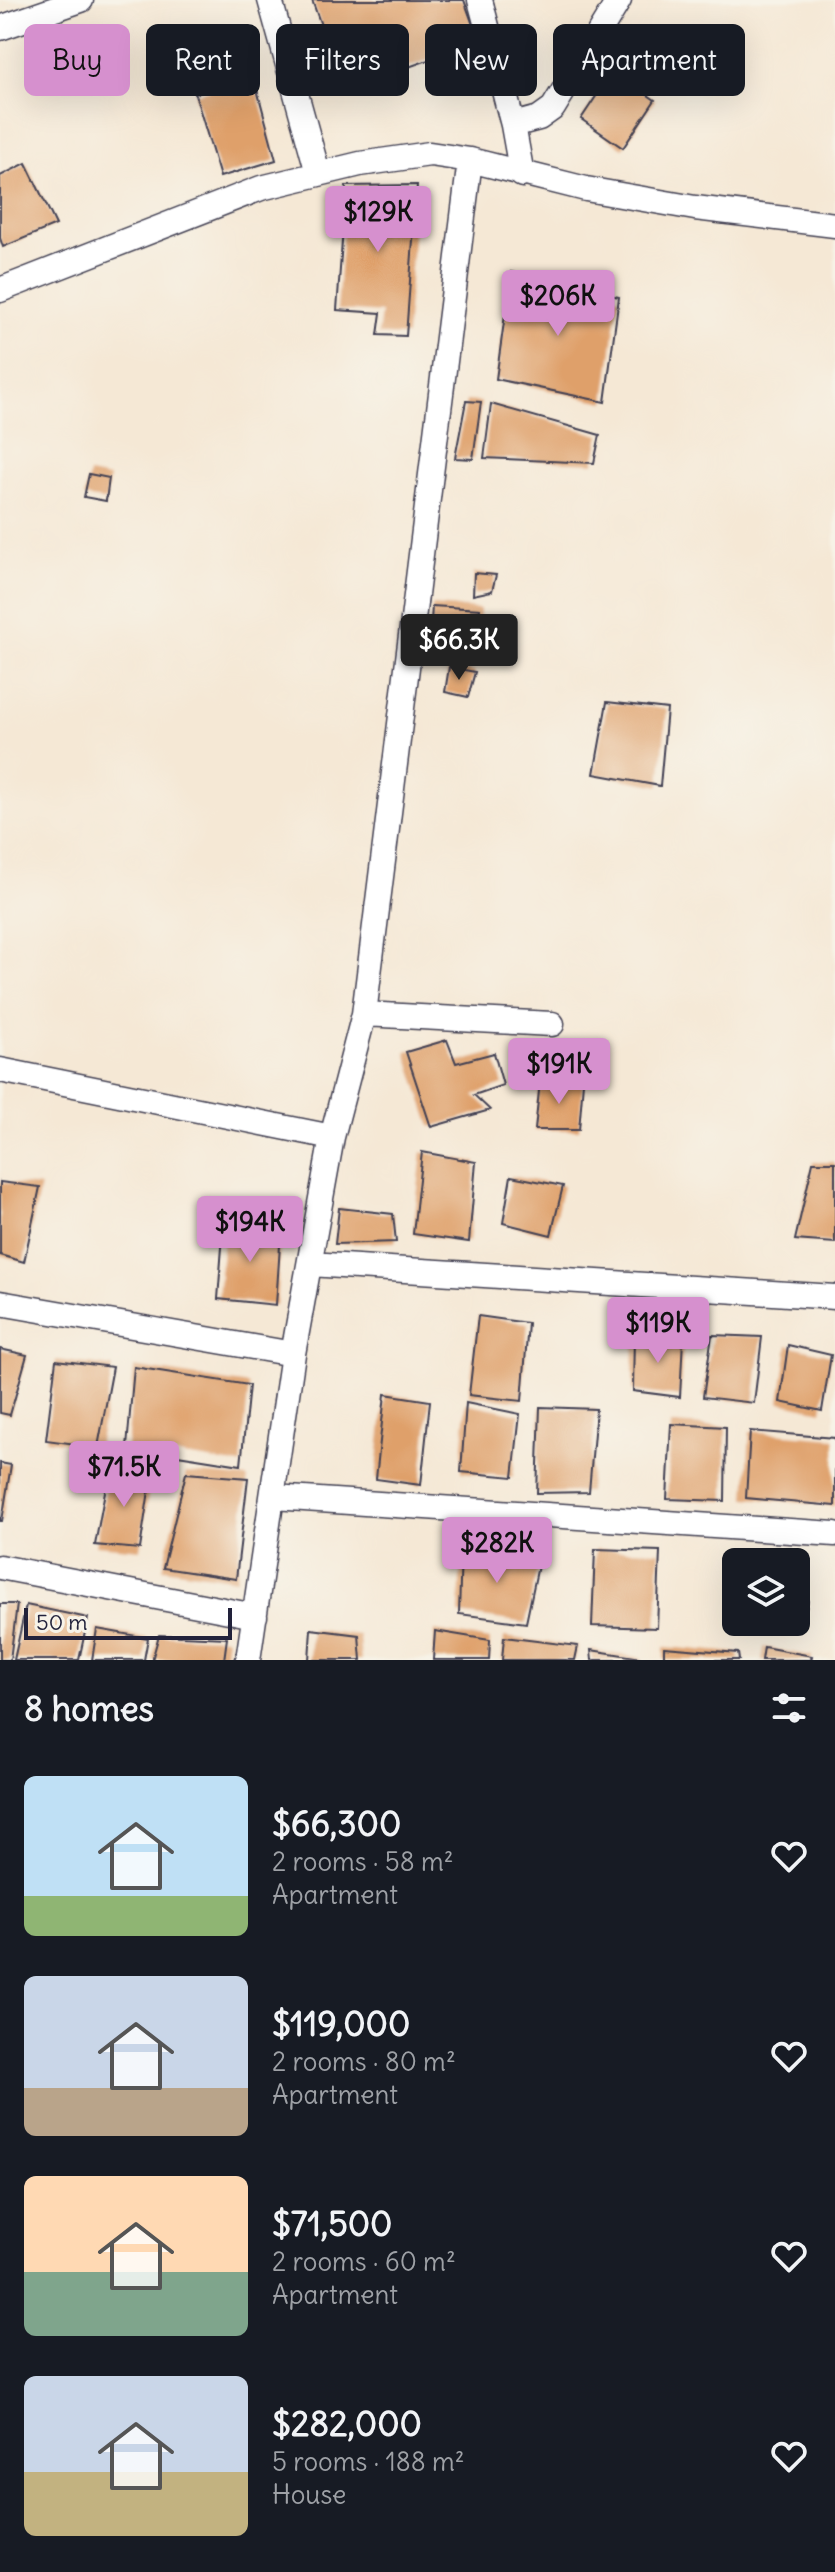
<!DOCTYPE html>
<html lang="en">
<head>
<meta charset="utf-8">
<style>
  :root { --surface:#171b24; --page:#242831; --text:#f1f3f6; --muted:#9ea1a6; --accent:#d690ce }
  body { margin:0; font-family:Delius,sans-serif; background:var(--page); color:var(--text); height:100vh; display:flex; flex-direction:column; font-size:30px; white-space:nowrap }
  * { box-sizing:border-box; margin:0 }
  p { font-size:26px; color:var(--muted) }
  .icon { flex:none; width:44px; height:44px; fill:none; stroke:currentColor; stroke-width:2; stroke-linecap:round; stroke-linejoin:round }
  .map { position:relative; height:1660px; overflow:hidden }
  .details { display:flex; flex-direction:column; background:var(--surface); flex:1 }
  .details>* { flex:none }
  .guide { position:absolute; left:24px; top:24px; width:788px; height:72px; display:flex; gap:16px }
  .tools { position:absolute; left:722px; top:1548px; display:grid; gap:16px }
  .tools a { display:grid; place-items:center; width:88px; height:88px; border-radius:12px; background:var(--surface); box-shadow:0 8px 32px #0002; font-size:40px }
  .scale { position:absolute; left:24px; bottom:20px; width:208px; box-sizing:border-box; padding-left:8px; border:4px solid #22223b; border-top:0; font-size:22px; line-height:28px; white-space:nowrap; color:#22223b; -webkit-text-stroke:6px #f7f3e8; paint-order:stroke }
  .price { position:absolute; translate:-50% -68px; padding:0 18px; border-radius:8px; background:var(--accent); color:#111; font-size:26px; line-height:52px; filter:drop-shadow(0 2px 4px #0008) }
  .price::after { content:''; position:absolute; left:50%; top:48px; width:24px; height:18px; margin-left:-12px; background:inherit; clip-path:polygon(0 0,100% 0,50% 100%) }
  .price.on { background:#222; color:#fff }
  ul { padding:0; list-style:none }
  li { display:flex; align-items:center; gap:24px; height:200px; padding:0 24px }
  li span { display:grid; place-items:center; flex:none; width:224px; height:160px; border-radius:12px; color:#555 }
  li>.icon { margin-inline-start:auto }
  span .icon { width:96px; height:96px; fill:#fffc; stroke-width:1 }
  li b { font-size:34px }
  h2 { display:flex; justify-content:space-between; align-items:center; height:96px; padding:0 24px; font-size:34px }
  .pill { padding:0 28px; border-radius:12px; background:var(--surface); box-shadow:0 8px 32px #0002; font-size:28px; line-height:72px }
  .pill.on { background:var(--accent); color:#111 }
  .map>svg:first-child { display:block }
  .building { fill:#dfa06b }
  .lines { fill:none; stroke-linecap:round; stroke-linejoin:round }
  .street-casing { stroke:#424052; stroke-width:27 }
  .street { stroke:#fff; stroke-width:24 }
</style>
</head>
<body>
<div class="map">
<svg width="835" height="1660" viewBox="0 0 835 1660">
  <rect width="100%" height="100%" fill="#f7f3e8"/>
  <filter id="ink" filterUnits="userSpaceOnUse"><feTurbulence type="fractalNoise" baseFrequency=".0125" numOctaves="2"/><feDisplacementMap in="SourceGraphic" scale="16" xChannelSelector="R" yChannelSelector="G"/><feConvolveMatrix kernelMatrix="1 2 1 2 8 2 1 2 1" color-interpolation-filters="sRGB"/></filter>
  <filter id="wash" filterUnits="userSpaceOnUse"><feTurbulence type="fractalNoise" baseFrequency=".006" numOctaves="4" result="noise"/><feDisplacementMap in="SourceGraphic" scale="32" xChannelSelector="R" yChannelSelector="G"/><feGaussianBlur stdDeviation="1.8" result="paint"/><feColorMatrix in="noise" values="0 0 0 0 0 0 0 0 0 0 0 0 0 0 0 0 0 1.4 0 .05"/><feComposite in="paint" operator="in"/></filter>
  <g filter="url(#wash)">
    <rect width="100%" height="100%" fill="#f5e8d5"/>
    <g id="blocks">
      <path class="building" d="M312,0H464L479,42L344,90Z
        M613,71L655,100L623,148L581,119Z
        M254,78L276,160L220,177L195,94Z
        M26,163L56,225L3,247L0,238V176Z
        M417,185L406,336L378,335L381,313L337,310L346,186Z
        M511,272L619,297L605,402L496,379Z
        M466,401L481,402L473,459L455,458Z
        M491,404L600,435L594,463L484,458Z
        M89,474L109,478L106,501L84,497Z
        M474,573L496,575L492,591L473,595Z
        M432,606L480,609V658L429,654Z
        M449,667L475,672L468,697L445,692Z
        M607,702L667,709L660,786L594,774Z
        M447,1040L456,1063L494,1053L503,1085L474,1095L490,1110L431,1127L406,1052Z
        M540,1081L583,1082L579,1130H535Z
        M422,1152L476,1162L469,1242L413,1234Z
        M813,1162H835V1243L795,1240Z
        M511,1176L563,1186L551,1235L503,1223Z
        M0,1182L40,1187L24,1262L0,1255Z
        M339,1208L393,1214L396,1242L335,1244Z
        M224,1221L281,1230L276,1305L218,1299Z
        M478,1316L528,1323L522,1401L469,1395Z
        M634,1335L683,1339L680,1397L633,1391Z
        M712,1335L762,1337L754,1403L703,1397Z
        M788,1345L831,1355L822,1411L780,1402Z
        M0,1349L27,1355L10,1415L0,1413Z
        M56,1360L113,1367L98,1447L46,1440Z
        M134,1367L249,1385L241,1465L127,1447Z
        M385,1394L430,1401L421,1485L376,1479Z
        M466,1403L520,1414L513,1477L461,1472Z
        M540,1407L596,1409L589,1492L537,1493Z
        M671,1424L726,1427L725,1501L667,1499Z
        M750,1431L835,1438V1506L746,1498Z
        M0,1463L11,1465L2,1521H0Z
        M109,1470L152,1471L140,1549L95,1545Z
        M186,1473L248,1478L236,1579L163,1568Z
        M595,1549L660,1551L657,1628L592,1626Z
        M461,1550L540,1556L526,1623L459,1614Z
        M796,1591L808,1600L802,1628H756V1622H796Z
        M0,1604H17L10,1660H0Z
        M26,1605L88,1618L79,1660H14Z
        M97,1629L148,1638L144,1660H92Z
        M311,1629L359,1635L361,1660H309Z
        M435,1631L490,1640L489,1660H433Z
        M159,1635L227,1638L224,1660H152Z
        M504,1637L578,1646L575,1660H502Z
        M664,1647L738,1653L739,1660H664Z
        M764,1647L812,1656L811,1660H762Z
        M591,1650L642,1658V1660H592Z"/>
    </g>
  </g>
  <g filter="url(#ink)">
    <use href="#blocks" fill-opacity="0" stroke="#424052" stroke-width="2"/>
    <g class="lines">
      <defs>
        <path id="street" d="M270,0L318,173
          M480,0L513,125L522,175
          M0,28L81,0
          M513,125L539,118L553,108L619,0
          M0,290L261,188L360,164L430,154L470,160L586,189L695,208L835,225
          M364,1014L552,1024
          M0,1070L332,1137
          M310,1264L835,1297
          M0,1303L293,1354
          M274,1497L835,1534
          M0,1567L255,1616
          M248,1660L293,1354L332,1137L364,1014L470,160"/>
      </defs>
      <use href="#street" class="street-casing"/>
      <use href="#street" class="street"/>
    </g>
  </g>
</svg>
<div class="tools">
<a><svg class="icon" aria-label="layers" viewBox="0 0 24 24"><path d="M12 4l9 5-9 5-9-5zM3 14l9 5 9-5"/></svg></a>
</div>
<div class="scale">50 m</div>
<b class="price" style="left:378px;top:254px">$129K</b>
<b class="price" style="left:558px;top:338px">$206K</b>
<b class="price on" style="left:459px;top:682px">$66.3K</b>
<b class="price" style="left:559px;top:1106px">$191K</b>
<b class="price" style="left:250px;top:1264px">$194K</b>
<b class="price" style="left:658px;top:1365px">$119K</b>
<b class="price" style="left:124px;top:1509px">$71.5K</b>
<b class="price" style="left:497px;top:1585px">$282K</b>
<div class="guide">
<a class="pill on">Buy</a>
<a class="pill">Rent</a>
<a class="pill">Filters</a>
<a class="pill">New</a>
<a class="pill">Apartment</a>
</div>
</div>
<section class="details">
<h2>8 homes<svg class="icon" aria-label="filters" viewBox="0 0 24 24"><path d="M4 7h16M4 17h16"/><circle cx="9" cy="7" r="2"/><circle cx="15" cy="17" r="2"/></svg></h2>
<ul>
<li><span style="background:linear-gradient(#bfe0f5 75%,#8fb573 0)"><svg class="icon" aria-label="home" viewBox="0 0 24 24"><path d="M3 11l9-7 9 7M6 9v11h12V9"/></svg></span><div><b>$66,300</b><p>2 rooms · 58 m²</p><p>Apartment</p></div><svg class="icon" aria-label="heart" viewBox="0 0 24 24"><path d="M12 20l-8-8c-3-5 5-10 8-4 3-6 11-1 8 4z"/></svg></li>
<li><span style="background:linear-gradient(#c9d6e8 70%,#b9a48a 0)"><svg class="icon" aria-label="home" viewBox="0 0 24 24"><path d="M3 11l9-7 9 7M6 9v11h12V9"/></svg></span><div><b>$119,000</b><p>2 rooms · 80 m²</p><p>Apartment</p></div><svg class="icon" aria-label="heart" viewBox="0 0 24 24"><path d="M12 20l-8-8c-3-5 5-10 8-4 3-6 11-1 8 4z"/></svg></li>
<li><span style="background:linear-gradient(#ffd9b3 60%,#7fa58c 0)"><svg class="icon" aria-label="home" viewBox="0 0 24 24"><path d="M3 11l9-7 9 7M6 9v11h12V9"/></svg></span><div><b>$71,500</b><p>2 rooms · 60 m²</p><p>Apartment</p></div><svg class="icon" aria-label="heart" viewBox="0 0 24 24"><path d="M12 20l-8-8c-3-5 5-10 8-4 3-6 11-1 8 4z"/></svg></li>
<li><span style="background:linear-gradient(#c9d6e8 60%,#c2b280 0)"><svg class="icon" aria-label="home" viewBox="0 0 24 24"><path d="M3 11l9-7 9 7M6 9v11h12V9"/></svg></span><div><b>$282,000</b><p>5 rooms · 188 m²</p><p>House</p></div><svg class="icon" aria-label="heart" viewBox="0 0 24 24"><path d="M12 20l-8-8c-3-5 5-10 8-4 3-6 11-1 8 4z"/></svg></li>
</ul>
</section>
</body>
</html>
